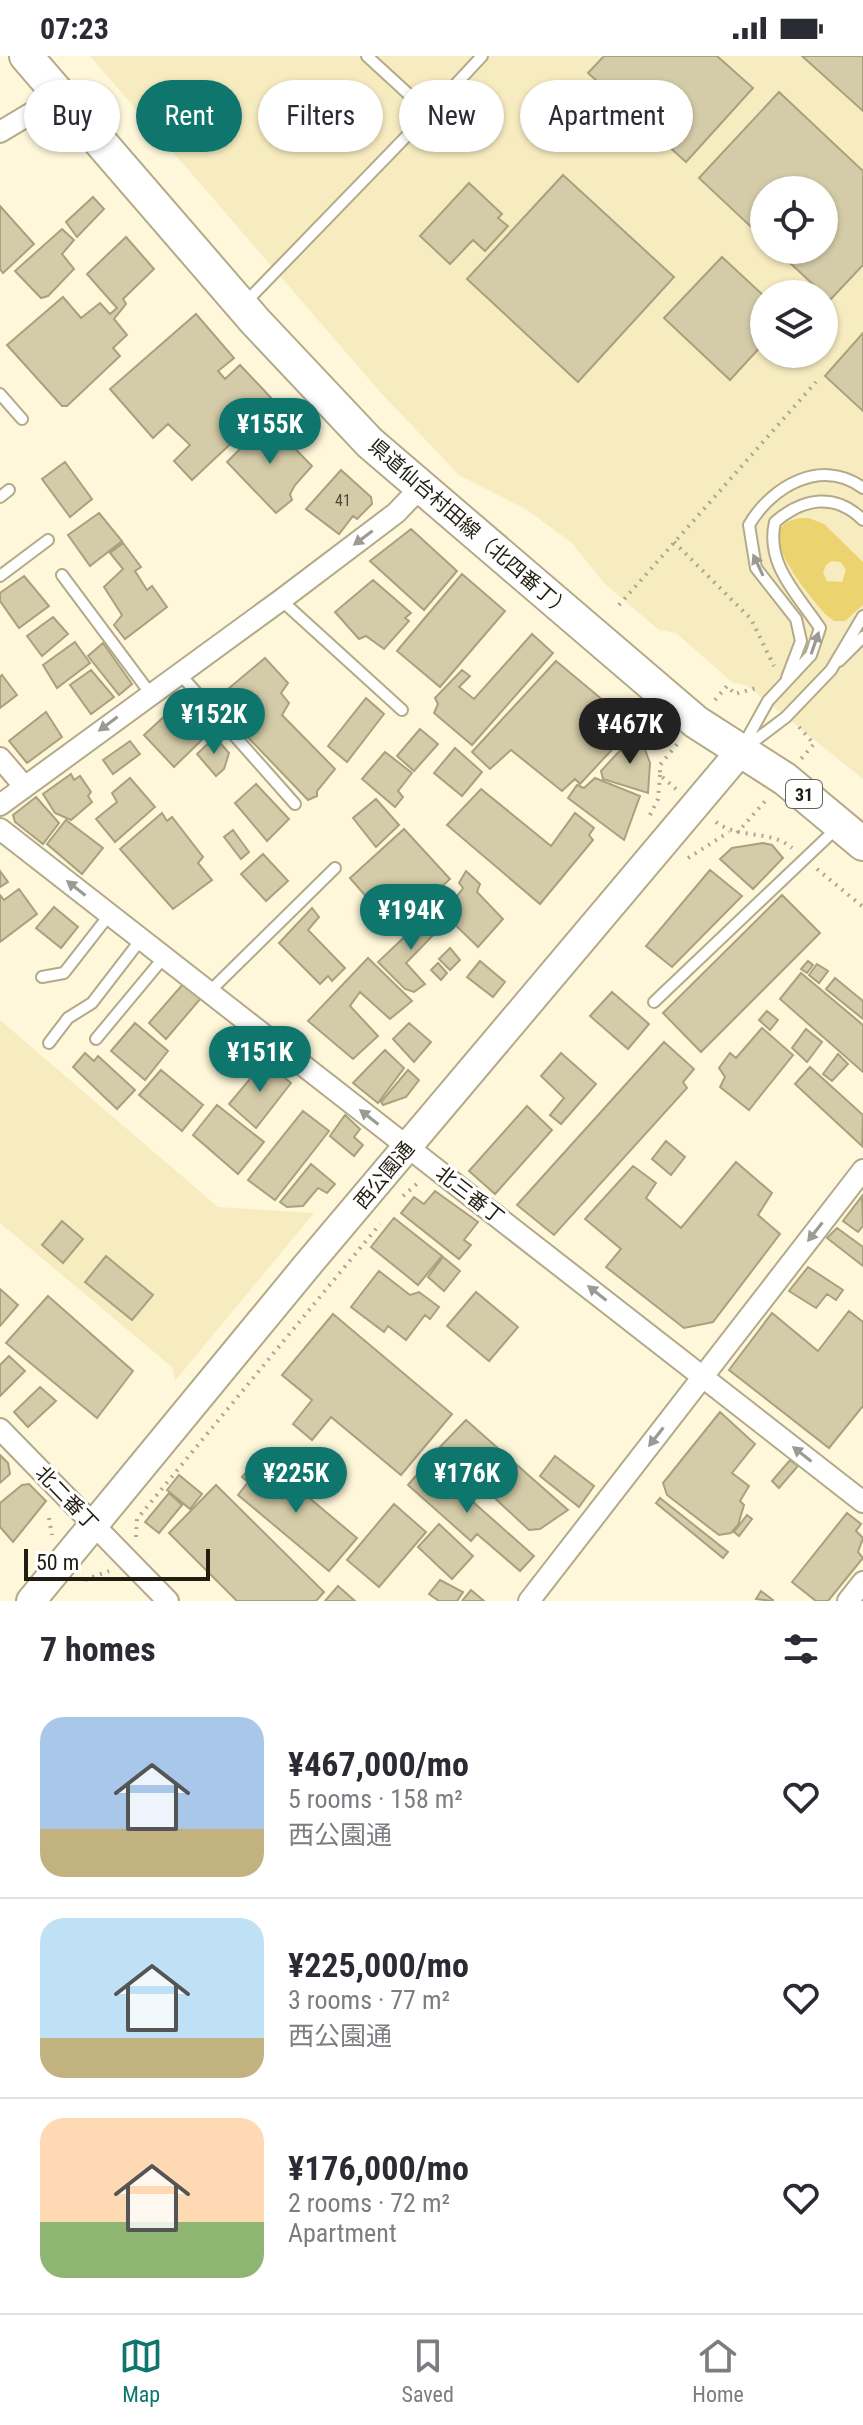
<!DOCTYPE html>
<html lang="en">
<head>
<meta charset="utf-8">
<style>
  :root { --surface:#fff; --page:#f2f2f3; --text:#2b2b33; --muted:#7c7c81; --line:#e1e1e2; --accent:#0f766e }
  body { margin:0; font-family:"Roboto Condensed","Noto Sans JP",sans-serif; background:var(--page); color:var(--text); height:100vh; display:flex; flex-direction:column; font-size:30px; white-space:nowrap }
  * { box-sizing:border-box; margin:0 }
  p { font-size:26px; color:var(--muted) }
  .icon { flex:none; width:44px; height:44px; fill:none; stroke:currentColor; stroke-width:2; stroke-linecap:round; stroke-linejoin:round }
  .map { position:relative; height:1545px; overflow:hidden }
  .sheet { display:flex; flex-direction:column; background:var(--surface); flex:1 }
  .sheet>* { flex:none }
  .top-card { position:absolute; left:24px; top:24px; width:816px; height:72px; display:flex; gap:16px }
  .tools { position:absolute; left:750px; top:120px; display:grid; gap:16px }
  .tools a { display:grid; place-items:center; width:88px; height:88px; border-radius:50%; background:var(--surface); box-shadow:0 2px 6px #0004; font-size:40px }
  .scale { position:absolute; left:24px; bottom:20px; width:186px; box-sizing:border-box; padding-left:8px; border:4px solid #211e11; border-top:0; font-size:22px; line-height:28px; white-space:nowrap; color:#211e11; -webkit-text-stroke:6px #fff; paint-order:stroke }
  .price { position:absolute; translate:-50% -68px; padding:0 18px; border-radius:28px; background:var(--accent); color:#fff; font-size:26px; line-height:52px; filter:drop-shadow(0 2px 4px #0008) }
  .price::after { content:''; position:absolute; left:50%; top:48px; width:24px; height:18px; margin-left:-12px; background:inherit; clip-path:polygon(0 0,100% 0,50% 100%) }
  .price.active { background:#222; color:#fff }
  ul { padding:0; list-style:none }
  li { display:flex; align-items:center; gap:24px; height:200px; padding:0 40px }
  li+li { border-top:2px solid var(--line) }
  li span { display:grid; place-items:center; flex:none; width:224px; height:160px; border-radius:24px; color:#555 }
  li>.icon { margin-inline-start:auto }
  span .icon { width:96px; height:96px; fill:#fffc; stroke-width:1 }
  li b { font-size:34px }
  h2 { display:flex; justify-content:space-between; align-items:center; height:96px; padding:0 40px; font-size:34px }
  .pill { padding:0 28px; border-radius:36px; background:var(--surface); box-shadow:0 2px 6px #0004; font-size:28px; line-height:72px }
  .pill.active { background:var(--accent); color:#fff }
  .status { display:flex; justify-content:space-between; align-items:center; height:56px; padding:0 40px; background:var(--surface); direction:ltr }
  .status svg { height:22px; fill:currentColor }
  .menu { display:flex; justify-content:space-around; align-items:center; height:112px; border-top:2px solid var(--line); background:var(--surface); font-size:22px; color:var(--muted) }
  .menu a { display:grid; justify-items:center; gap:4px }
  .menu .active { color:var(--accent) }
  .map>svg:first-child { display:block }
  .built { fill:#f7ecc0; fill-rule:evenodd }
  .green { fill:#ebd370; fill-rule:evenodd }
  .building { fill:#d4cca8; stroke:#a9a07e; stroke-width:2 }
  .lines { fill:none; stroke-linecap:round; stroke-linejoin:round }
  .lane-casing { stroke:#b2aa88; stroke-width:14 }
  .street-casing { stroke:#b2aa88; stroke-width:24 }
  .secondary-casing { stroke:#b2aa88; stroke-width:32 }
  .primary-casing { stroke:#b2aa88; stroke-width:36 }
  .path { stroke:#ada790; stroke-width:4; stroke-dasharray:2 6; stroke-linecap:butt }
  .lane { stroke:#fff; stroke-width:10 }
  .street { stroke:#fff; stroke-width:20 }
  .secondary { stroke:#fff; stroke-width:28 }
  .primary { stroke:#fff; stroke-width:32 }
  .oneway { fill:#9b9a94 }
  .labels { text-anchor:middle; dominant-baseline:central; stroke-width:6; stroke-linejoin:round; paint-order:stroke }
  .number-label { font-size:16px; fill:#4e4a37 }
  .shield { fill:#fff; stroke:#646258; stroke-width:2 }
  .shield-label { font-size:18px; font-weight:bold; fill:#211e11 }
  .street-label { font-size:20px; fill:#211e11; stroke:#fff }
</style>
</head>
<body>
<div class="status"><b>07:23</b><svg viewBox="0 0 49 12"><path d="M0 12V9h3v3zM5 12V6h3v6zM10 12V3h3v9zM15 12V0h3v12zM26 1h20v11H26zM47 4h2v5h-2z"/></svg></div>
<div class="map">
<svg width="863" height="1545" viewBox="0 0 863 1545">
  <rect width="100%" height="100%" fill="#fef7da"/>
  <path class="built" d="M90,0H863V723L746,629L733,627L676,577L659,574L604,527L572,487L527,454L459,419L381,337ZM764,134H824V194H764ZM764,238H824V298H764Z
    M0,964L218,1151L314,1157L175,1325L172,1311L0,1167Z"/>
  <path class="green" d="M809,462L824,468L863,506V549L845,565H834L825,558C809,539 740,461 809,462ZM832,505L841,506L846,514L842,526L827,525L823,517L826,509Z"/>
  <path class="building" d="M604,0H717L753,32L686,106L588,17Z
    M802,0H863V55Z
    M779,36L863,115V209L830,244L776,194H824V134H764V183L699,122Z
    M563,119L674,221L578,326L467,223Z
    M469,127L502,158L498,162L508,170L485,195L473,184L450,208L420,180Z
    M93,141L104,153L77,181L66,166Z
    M0,150L34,188L3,217L0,213Z
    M62,173L74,184L62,198L74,213L48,240L41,242L15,215Z
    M126,181L154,213L123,243L126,248L114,263L127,279L113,292L120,300L67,350H62L7,289L63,241L81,262L100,247L110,258L117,252L87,218Z
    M722,201L764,240V287L730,324L664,262Z
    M196,258L234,302L218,315L225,323L240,309L275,346L192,424L174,405L190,389L168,368L153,382L110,333Z
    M863,277V355L825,320Z
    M268,365L312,410L295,429L290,438L292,444L276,457L227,406Z
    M65,406L92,443L70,461L42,423Z
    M341,414L371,441L372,448L357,463L353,460L339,478L306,453Z
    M99,457L122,485L90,510L68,479Z
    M411,473L457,515L424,554L370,505Z
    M123,487L141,511L135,515L147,534L152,530L167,551L125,583L114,569L122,559L104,531L123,513L110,497Z
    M462,518L505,555L440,631L397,595Z
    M24,520L49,550L19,572L0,545V537Z
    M373,524L411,557L405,562L409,565L384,593L366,580L359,583L335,556Z
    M53,561L68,578L42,600L27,580Z
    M532,578L553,597L472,689L434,657L438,648L435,642L462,614L470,620L459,631L474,643Z
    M75,586L90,607L57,632L43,609Z
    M103,587L132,628L119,639L88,600Z
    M265,602L288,627L281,637L289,647L282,659L335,713L317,735V740L308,744L218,650L222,638Z
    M556,605L634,670L580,728L575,723L562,735L511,694L490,713L472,696Z
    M91,614L114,641L91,658L70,629Z
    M2,619L17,639L0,652V621Z
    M366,642L384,658L347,706L328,690Z
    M182,644L210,676L174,711L144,679Z
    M46,656L62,681L27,707L9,685Z
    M420,673L438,688L414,715L397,700Z
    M638,675L650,707L648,737L603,723L601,715Z
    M215,681L229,697L224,713L216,720L197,698Z
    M130,685L140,698L113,718L103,704Z
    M455,692L482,716L462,740L434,717Z
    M385,696L412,717L398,735L403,741L395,751L362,723Z
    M71,718L74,724L80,720L91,736L88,740L92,746L71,764L55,757L43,738Z
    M130,722L155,751L115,786L96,763L117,746L112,737Z
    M595,722L640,740L624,784L568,742L577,729L584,732Z
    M256,728L289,763L267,785L235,747Z
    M481,733L551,790L575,757L594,772L589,779L593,784L540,848L447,769Z
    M36,741L59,767L43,788L15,766L13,759Z
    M376,743L399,769L376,791L353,762Z
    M162,757L167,765L172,761L203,801L198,807L212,824L173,853L120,793Z
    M66,764L103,792L82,818L47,788Z
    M404,773L450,823L395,874L350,822Z
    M233,774L249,796L241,803L224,781Z
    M763,787L772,789L783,802L753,833L720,803L732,792Z
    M263,798L288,825L266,845L241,818Z
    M710,814L742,840L672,911L646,890Z
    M0,815L8,826L0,831Z
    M466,815L480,828L477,836L503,863L478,891L444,858L463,832L459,827Z
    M19,833L37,858L0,886V839L4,844Z
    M782,839L820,877L701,996L663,957Z
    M54,851L78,871L61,892L36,872Z
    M312,852L319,861L308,874L345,912L332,925L328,920L320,928L279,887Z
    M434,853L445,867L406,907L425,928L414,936L405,933L378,906Z
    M450,892L460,904L450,914L439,903Z
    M368,902L412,945L390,963L360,936L350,950L378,980L353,1003L308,965Z
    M480,905L505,926L493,941L467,921Z
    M808,905L813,909L807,917L801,913Z
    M438,907L447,917L441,924L431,914Z
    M817,908L828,915L819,927L809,919Z
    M801,917L863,969V1016L780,943Z
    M835,922L863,945V963L826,933Z
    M184,927L201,942L166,983L149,967Z
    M612,936L649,968L628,993L590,960Z
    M767,955L778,964L770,974L759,964Z
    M135,967L168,995L145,1024L111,995Z
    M409,967L431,986L414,1006L393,983Z
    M762,972L793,999L749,1054L720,1031L725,1021L719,1012L730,997L736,1002Z
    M806,973L822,986L807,1006L792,992Z
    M664,986L694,1013L683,1026L687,1032L554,1179L517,1149Z
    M385,994L404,1012L378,1047L353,1027Z
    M85,997L94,1005L98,1000L135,1034L117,1053L73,1011Z
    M561,997L596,1028L561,1068L550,1059L564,1042L541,1020Z
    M838,998L848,1008L832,1025L823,1018Z
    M265,1005L291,1027L256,1072L229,1048Z
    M810,1011L863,1059L862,1090L795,1028Z
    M161,1014L203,1049L182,1075L139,1039Z
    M408,1014L419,1024L406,1041L383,1049L381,1046Z
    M217,1049L264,1086L238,1118L193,1079Z
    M527,1050L552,1074L495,1138L469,1115Z
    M303,1055L329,1075L275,1144L248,1124Z
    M345,1059L360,1073L354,1081L363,1089L354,1100L330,1080Z
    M666,1085L685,1101L671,1119L652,1103Z
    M736,1106L772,1137L758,1159L780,1178L713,1266L684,1272L606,1211L621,1193L585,1163L633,1110L656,1127L646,1142L681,1172Z
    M311,1108L335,1128L327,1137L318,1132L303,1150L287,1151L280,1146Z
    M435,1135L478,1166L464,1184L471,1189L459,1203L401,1157L414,1141L424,1148Z
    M862,1140L863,1170L858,1176L843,1165Z
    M394,1162L442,1200L418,1229L371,1191Z
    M62,1165L83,1183L63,1207L42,1189Z
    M837,1172L863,1191V1210L827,1182Z
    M106,1200L153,1239L132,1264L85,1226Z
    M443,1201L460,1215L444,1235L428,1221Z
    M808,1211L843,1234L836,1244L827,1238L816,1252L789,1235Z
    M379,1215L410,1239L419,1236L439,1251L430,1263L425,1259L406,1284L388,1270L384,1276L351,1251Z
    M0,1233L18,1249L0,1270Z
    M476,1236L518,1271L489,1305L447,1270Z
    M48,1240L133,1315L97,1362L6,1287Z
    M849,1255L863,1266V1350L829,1392L729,1314L772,1257L818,1295Z
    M333,1258L452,1358L401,1419L331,1361L312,1384L293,1368L312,1344L282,1319Z
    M9,1300L25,1315L0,1340V1309Z
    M40,1331L56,1345L28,1371L14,1356Z
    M720,1356L755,1388L732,1417L749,1430L740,1445L744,1449L738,1469L731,1477L719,1479L667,1439L663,1427Z
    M466,1364L568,1454L540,1473L529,1474L440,1391Z
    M0,1399L8,1407L10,1418L0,1427Z
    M555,1400L594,1430L579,1451L540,1420Z
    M264,1404L357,1482L329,1515L238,1439L248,1426L242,1421L254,1408Z
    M790,1404L798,1410L779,1432L772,1425Z
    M428,1406L534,1500L520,1515L477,1478L471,1485L408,1429Z
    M179,1419L202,1438L190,1453L167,1434Z
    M29,1428L46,1445L13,1486L0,1471V1447L22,1429Z
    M216,1429L324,1536L316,1545H237L169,1477Z
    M169,1437L182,1449L159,1477L145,1466Z
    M660,1442L728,1496L723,1502L656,1447Z
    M394,1448L426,1476L379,1531L347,1504Z
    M847,1457L861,1468L856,1475L863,1482L858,1496L863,1502L828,1545H816L792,1526Z
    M747,1459L752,1463L739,1480L734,1476Z
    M439,1468L473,1500L452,1523L418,1491Z
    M440,1524L463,1536L457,1545H439L429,1538Z
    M338,1530L355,1545H325Z
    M471,1534L484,1545H462Z
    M761,1535L773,1544L772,1545L756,1543Z"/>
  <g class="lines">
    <defs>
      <path id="lane" d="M429,57L482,0
        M244,248L429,57L367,0
        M0,338L22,363
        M0,441L9,434
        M62,519L150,637
        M0,520L48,484
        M281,544L402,654
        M839,605L863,581
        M179,617L295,748
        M787,622L801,585L796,563L756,512L749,469C771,431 821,401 863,432
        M743,690L768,645L811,599L820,572C798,539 765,508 775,466C803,442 835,436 863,464
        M745,692L786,661L831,614L863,560
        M42,921L64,917L110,858
        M210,935L335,812
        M654,946L836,773
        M96,983L165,900
        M49,987L68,962L92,947L142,882"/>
      <path id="street" d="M0,76L60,40
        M0,702L24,730
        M0,749L281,544L396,457L421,431
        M0,773L863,1446
        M0,1373L168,1545
        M529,1545L863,1114
        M848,1545L863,1526"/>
      <path id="secondary" d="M31,1545L305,1212L740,696"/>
      <path id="primary" d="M26,0L255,265L370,387L696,666L785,723L863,788"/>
    </defs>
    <use href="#lane" class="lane-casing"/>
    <use href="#street" class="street-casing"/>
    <use href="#secondary" class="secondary-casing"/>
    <use href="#primary" class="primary-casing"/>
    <path class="path" d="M674,486L751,563L774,610
      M619,549L816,326
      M715,644L727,630L735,638L756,632
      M799,671L814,688L801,703
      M676,733L660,719V709L678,687
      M650,759L658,743L660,719
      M716,766C740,784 770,773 792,792
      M737,777L767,743
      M688,802L729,776
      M817,813L863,851
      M403,1140L420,1125
      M49,1462L52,1479
      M136,1481L137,1463L380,1168
      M85,1524L109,1515"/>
    <use href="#lane" class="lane"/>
    <use href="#street" class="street"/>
    <use href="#secondary" class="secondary"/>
    <use href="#primary" class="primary"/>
  </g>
  <defs><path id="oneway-solid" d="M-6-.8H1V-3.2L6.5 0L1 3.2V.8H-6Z" transform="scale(2)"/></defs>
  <g class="oneway">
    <use href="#oneway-solid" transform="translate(363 482) rotate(143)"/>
    <use href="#oneway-solid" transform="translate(758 509) rotate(-115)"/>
    <use href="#oneway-solid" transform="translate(815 587) rotate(-71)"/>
    <use href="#oneway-solid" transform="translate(108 668) rotate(143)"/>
    <use href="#oneway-solid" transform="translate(76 832) rotate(-142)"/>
    <use href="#oneway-solid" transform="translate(369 1061) rotate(-142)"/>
    <use href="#oneway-solid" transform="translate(815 1176) rotate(128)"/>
    <use href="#oneway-solid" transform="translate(597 1237) rotate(-142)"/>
    <use href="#oneway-solid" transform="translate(656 1381) rotate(128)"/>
    <use href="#oneway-solid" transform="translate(802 1398) rotate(-142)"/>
  </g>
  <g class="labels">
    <g class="number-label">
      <text x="343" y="444">41</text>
    </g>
    <rect class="shield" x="786" y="724" width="36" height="28" rx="6"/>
    <g class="shield-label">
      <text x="804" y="738">31</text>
    </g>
    <g class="street-label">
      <text transform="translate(470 472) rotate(41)">県道仙台村田線（北四番丁）</text>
      <text transform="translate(384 1119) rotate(-50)">西公園通</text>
      <text transform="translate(470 1139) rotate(38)">北三番丁</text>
      <text transform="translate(67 1442) rotate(46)">北二番丁</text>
    </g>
  </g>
</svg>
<div class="tools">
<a><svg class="icon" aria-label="locate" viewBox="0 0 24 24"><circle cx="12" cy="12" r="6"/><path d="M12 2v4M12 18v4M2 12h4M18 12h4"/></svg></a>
<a><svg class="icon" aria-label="layers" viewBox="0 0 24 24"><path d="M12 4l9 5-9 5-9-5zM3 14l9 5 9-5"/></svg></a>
</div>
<div class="scale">50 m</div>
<b class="price" style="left:270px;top:410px">¥155K</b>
<b class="price" style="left:214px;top:700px">¥152K</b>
<b class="price active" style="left:630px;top:710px">¥467K</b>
<b class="price" style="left:411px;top:896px">¥194K</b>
<b class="price" style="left:260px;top:1038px">¥151K</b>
<b class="price" style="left:296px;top:1459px">¥225K</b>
<b class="price" style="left:467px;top:1459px">¥176K</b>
<div class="top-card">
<a class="pill">Buy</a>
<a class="pill active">Rent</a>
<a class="pill">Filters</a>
<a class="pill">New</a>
<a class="pill">Apartment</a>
</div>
</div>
<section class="sheet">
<h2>7 homes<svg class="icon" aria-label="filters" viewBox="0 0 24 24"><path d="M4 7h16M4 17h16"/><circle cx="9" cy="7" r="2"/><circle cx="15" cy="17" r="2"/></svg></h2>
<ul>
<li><span style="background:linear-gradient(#a9c7e8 70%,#c2b280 0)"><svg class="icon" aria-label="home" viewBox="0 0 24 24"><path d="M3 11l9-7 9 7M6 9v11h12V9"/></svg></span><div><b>¥467,000/mo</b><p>5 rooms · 158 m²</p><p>西公園通</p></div><svg class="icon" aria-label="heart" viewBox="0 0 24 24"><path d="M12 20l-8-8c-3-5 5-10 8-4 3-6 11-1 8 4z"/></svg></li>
<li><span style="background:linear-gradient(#bfe0f5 75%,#c2b280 0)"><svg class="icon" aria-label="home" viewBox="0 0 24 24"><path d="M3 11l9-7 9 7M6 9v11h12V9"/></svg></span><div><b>¥225,000/mo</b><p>3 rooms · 77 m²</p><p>西公園通</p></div><svg class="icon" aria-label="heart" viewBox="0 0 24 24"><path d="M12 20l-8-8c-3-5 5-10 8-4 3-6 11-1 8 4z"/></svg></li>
<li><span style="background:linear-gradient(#ffd9b3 65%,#8fb573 0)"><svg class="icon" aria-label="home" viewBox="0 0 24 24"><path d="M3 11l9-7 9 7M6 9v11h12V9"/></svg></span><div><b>¥176,000/mo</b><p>2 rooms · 72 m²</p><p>Apartment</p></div><svg class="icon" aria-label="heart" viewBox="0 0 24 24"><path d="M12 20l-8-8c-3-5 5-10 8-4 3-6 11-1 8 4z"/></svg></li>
</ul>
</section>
<nav class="menu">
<a class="active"><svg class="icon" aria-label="map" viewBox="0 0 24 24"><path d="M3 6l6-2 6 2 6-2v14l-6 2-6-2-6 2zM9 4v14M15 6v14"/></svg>Map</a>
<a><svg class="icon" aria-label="saved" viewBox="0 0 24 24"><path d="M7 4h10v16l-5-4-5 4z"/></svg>Saved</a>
<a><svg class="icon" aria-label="home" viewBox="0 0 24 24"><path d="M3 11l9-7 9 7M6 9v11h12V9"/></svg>Home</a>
</nav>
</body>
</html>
